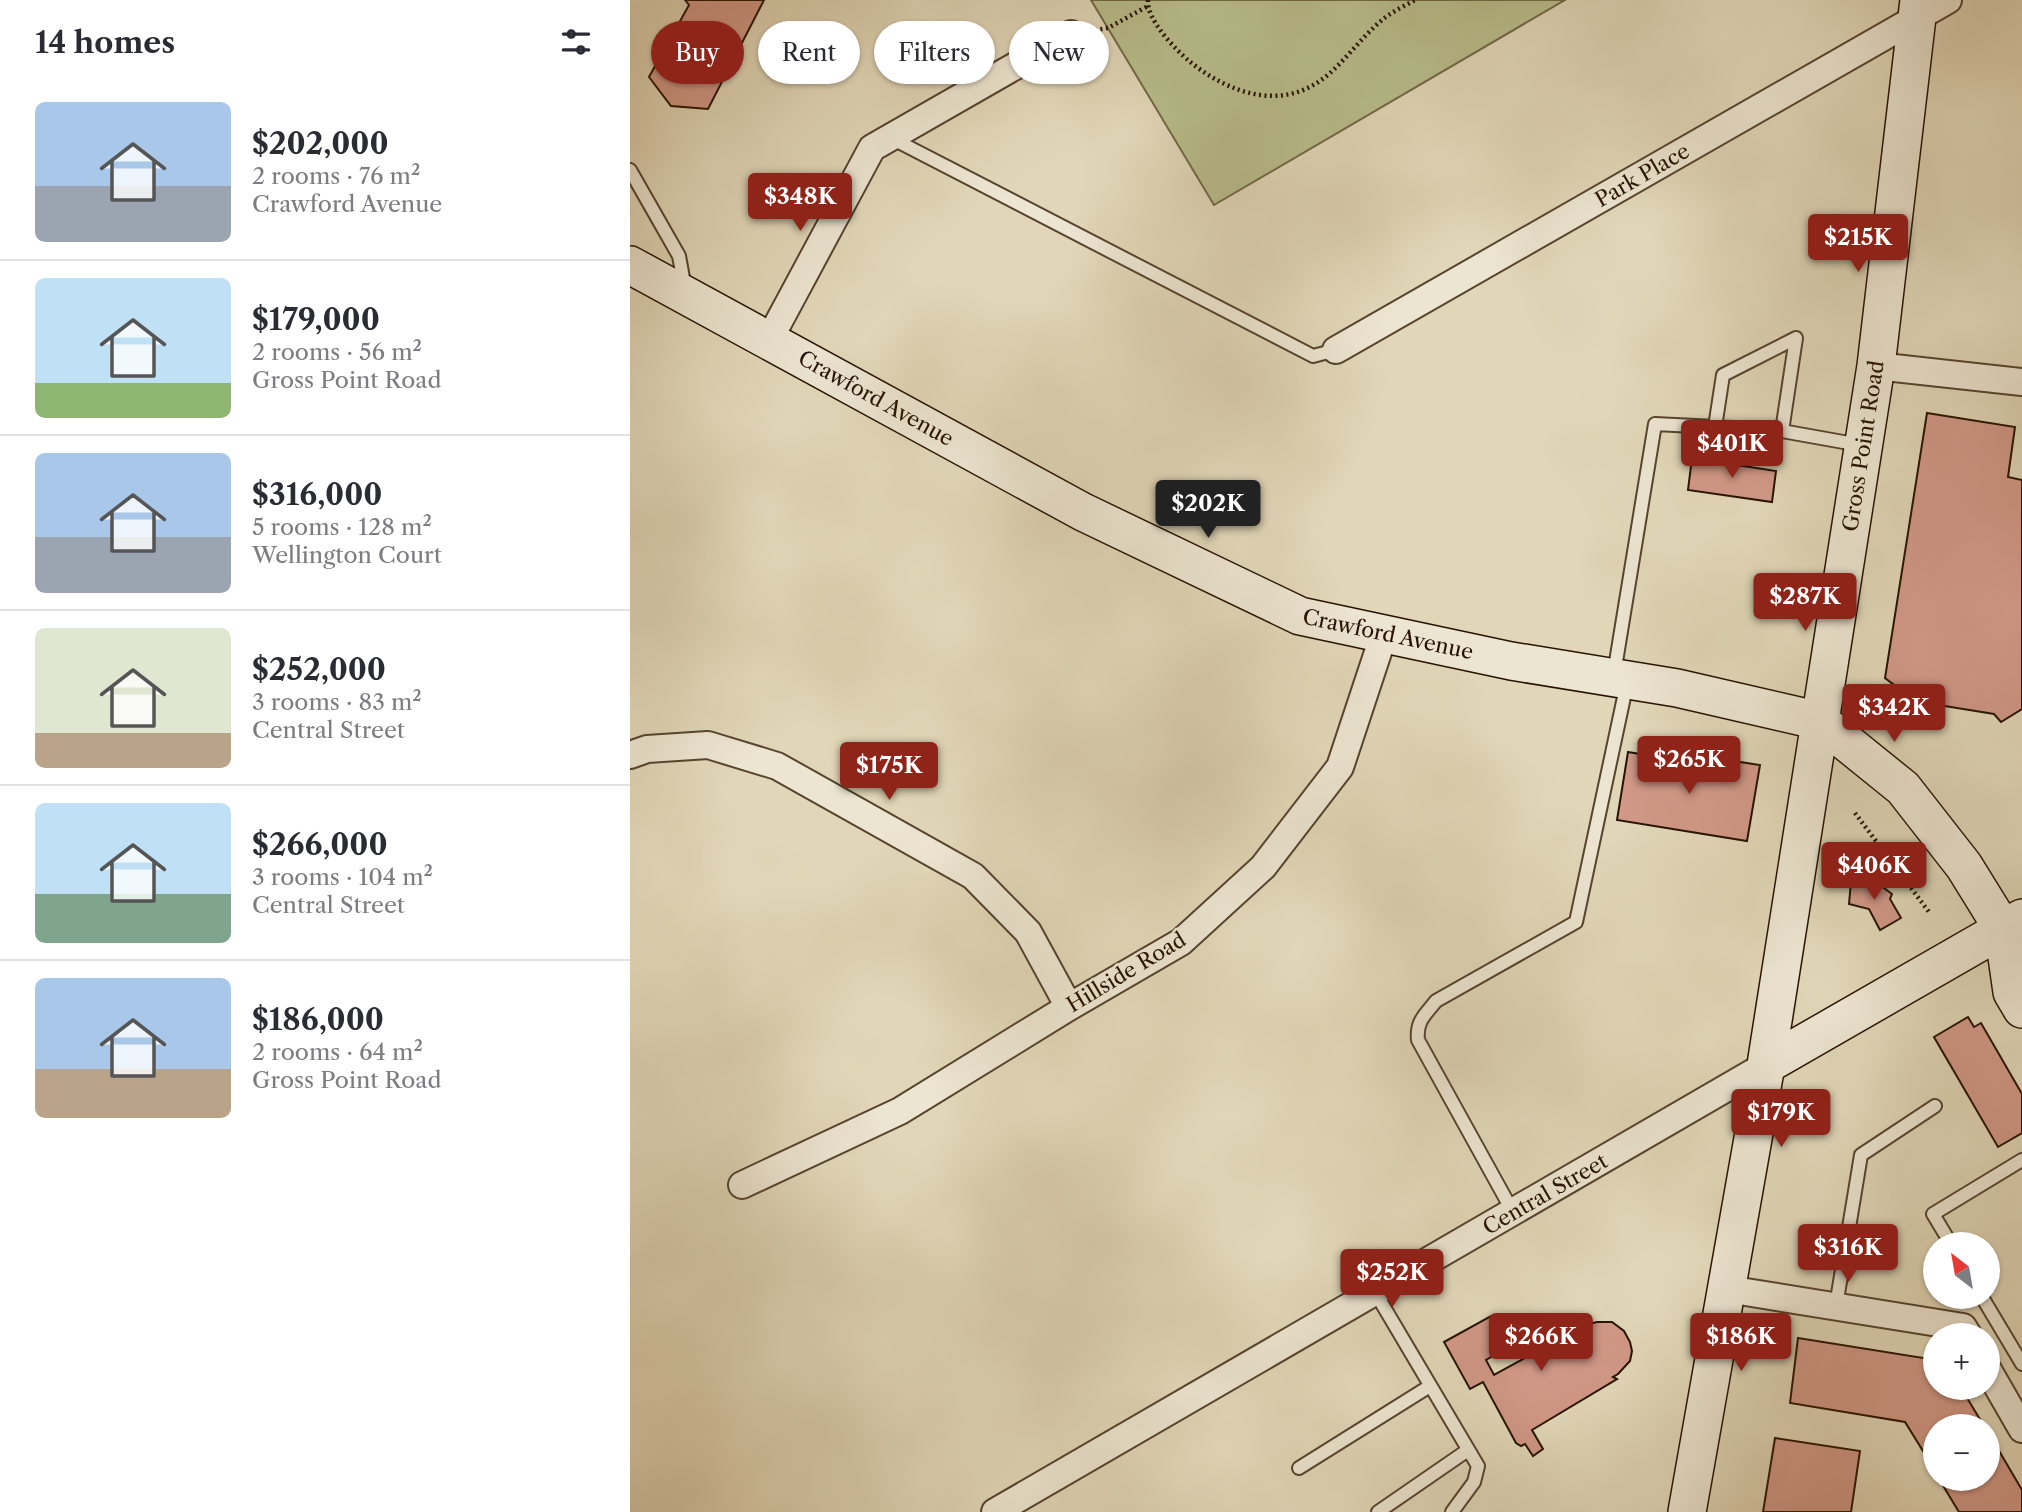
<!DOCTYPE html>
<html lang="en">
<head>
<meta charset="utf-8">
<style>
  :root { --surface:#fff; --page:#f7f7f7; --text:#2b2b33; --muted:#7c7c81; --line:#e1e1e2; --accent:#8f2418 }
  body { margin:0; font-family:"Libre Caslon Text",serif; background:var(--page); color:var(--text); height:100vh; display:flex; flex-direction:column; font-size:26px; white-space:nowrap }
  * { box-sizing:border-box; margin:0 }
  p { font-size:23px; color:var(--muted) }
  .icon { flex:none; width:38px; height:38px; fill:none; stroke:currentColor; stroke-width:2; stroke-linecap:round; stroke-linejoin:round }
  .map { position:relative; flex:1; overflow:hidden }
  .sheet { display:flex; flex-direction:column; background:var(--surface); width:630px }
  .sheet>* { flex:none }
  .hud { position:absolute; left:21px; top:21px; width:665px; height:63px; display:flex; gap:14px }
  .needle { width:46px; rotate:329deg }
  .buttons { position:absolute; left:1293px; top:1232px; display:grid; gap:14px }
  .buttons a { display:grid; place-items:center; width:77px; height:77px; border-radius:50%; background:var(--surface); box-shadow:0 2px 5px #0004; font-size:35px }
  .price { position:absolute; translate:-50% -60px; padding:0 16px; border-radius:7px; background:var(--accent); color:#fff; font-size:23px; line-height:46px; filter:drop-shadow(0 2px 4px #0008) }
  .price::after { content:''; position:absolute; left:50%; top:42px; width:21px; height:16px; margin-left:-10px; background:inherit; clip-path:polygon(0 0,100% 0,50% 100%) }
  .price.on { background:#222; color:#fff }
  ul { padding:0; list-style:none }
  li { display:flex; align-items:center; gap:21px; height:175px; padding:0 35px }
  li+li { border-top:2px solid var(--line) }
  li span { display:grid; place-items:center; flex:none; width:196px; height:140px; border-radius:10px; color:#555 }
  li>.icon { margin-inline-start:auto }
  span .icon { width:84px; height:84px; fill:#fffc; stroke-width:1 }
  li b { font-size:30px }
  h2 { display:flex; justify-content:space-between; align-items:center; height:84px; padding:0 35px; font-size:30px }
  .tag { padding:0 24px; border-radius:32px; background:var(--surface); box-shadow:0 2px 5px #0004; font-size:24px; line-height:63px }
  .tag.on { background:var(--accent); color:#fff }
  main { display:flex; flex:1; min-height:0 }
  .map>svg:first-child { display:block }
  .green { fill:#b8bd8b; stroke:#706846; stroke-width:2 }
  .building { fill:#d19887; stroke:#271300; stroke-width:2 }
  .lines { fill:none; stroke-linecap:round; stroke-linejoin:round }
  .service-casing { stroke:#56442e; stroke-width:16 }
  .minor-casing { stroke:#56442e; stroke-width:30 }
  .secondary-casing { stroke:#271300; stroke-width:40 }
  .path { stroke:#271300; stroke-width:4.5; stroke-dasharray:2 3.5; stroke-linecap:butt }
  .service { stroke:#ece5d1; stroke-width:12 }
  .minor { stroke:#ece5d1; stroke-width:26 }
  .secondary { stroke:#ece5d1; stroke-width:37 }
  .labels { text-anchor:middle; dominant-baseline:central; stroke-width:5; stroke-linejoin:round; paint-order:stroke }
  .street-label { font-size:21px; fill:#271300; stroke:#ece5d1 }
</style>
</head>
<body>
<main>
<section class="sheet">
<h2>14 homes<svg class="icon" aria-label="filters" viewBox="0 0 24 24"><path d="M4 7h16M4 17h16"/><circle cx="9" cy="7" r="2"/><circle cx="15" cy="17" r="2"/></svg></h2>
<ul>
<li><span style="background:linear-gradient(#a9c7e8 60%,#9aa5b1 0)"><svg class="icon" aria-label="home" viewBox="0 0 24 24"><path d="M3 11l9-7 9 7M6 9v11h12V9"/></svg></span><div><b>$202,000</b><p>2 rooms · 76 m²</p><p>Crawford Avenue</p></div></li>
<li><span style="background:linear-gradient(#bfe0f5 75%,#8fb573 0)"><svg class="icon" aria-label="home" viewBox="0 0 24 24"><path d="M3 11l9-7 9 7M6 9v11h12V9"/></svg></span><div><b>$179,000</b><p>2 rooms · 56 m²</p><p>Gross Point Road</p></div></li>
<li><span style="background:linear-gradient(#a9c7e8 60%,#9aa5b1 0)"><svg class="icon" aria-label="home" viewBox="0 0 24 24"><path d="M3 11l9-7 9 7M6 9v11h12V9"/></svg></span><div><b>$316,000</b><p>5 rooms · 128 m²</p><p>Wellington Court</p></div></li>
<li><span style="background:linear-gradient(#dfe7d0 75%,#b9a48a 0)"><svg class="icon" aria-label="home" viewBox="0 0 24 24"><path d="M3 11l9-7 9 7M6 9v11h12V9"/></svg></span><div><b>$252,000</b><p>3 rooms · 83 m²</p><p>Central Street</p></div></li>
<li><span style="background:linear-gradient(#bfe0f5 65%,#7fa58c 0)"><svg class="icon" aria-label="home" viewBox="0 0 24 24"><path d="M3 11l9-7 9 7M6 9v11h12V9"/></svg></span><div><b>$266,000</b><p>3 rooms · 104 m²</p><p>Central Street</p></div></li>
<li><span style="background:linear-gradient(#a9c7e8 65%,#b9a48a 0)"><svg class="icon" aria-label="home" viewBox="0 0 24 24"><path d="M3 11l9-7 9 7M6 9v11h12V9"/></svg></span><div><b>$186,000</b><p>2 rooms · 64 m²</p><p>Gross Point Road</p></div></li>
</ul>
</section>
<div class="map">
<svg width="1392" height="1512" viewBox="0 0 1392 1512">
  <rect width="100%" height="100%" fill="#e1d7b8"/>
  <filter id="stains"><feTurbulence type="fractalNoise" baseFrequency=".00286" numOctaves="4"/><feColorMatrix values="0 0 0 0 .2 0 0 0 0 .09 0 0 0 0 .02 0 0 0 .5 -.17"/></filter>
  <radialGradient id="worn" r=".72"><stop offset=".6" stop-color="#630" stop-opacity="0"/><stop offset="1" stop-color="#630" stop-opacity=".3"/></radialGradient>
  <path class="green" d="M461,0H935L584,205Z"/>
  <path class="building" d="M55,0H134L78,109L41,106L19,77L59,5Z
    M1297,413L1385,427L1378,477L1392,480V709L1371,722L1364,714L1271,699L1272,691L1255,678Z
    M1062,458L1146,471L1142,502L1058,490Z
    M998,752L1102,769L1103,761L1130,765L1117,841L987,820Z
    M1221,881L1246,882L1262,894L1260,899L1271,918L1250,930L1239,909L1219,904Z
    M1338,1017L1344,1027L1351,1023L1392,1094V1133L1368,1147L1304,1037Z
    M861,1316L879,1347L856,1360L864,1375L955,1325L967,1322H982L994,1331L1000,1342L1002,1351L1000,1361L988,1374L983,1377L987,1379L902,1430L913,1449L903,1456L895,1444L891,1446L886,1443L853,1382L840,1389L814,1342Z
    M1168,1338L1306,1360V1388H1331L1354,1426H1306V1472L1275,1422L1160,1403Z
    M1358,1432L1392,1490V1512H1329L1309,1479H1358Z
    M1145,1438L1230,1451L1221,1512H1133Z"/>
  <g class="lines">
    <defs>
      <path id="service" d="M261,138L683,356L706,350
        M0,170L49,256L55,289
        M1152,431L1166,338L1093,375L1085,427L1152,431L1230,445
        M984,674L1025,424L1085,427
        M883,1212L788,1040C786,1021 795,1015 806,1001L946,922L997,683
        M1321,1244L1303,1214L1392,1160
        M745,1292L848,1466L844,1482L822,1512
        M1352,1297L1392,1364
        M1206,1306L1231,1155L1305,1106
        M669,1468L800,1386
        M748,1512L838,1450"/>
      <path id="minor" d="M139,340L242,148L441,34
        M706,350L1318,0
        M1246,366L1392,382
        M0,755L17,749L78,745L147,766L343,876L398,932L439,1007
        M112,1185L270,1111L439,1007L551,942L633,867L710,767L754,634
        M1097,1289L1333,1327L1338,1335
        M1358,1370L1392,1429
        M365,1512L1136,1065"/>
      <path id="secondary" d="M0,265L453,512L670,616L881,661L1047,688L1190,721L1273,788L1334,866L1373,929L1382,992L1392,1009
        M1136,1065L1392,918
        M1057,1512L1136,1065L1246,366L1289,0"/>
    </defs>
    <use href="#service" class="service-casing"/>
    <use href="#minor" class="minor-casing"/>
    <use href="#secondary" class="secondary-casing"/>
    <path class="path" d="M518,0C516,19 545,49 559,61C601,95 655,113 700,73C720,55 736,32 757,16C766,10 776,5 785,0
      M465,30L478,28L518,6
      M1225,813L1299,912"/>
    <use href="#service" class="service"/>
    <use href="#minor" class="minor"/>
    <use href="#secondary" class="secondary"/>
  </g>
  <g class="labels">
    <g class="street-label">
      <text transform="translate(1012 175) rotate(-30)">Park Place</text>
      <text transform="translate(246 398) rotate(29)">Crawford Avenue</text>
      <text transform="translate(1233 446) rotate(-81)">Gross Point Road</text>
      <text transform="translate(758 634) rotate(12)">Crawford Avenue</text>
      <text transform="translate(496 972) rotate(-31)">Hillside Road</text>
      <text transform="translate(915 1194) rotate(-30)">Central Street</text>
    </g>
  </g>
  <rect width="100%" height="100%" filter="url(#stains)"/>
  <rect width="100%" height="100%" fill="url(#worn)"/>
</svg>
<div class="buttons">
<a><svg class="needle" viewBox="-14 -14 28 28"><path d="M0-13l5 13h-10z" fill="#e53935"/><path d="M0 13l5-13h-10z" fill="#7c7c81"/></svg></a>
<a>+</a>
<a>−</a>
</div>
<b class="price" style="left:170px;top:233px">$348K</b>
<b class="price" style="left:1228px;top:274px">$215K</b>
<b class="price" style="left:1102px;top:480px">$401K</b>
<b class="price on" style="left:578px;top:540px">$202K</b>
<b class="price" style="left:1175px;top:633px">$287K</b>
<b class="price" style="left:1264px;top:744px">$342K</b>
<b class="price" style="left:1059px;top:796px">$265K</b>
<b class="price" style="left:259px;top:802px">$175K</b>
<b class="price" style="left:1244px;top:902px">$406K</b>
<b class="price" style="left:1151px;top:1149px">$179K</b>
<b class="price" style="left:1218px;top:1284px">$316K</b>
<b class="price" style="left:762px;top:1309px">$252K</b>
<b class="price" style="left:911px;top:1373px">$266K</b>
<b class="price" style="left:1111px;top:1373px">$186K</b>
<div class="hud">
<a class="tag on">Buy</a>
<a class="tag">Rent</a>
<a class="tag">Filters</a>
<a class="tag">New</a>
</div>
</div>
</main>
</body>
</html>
